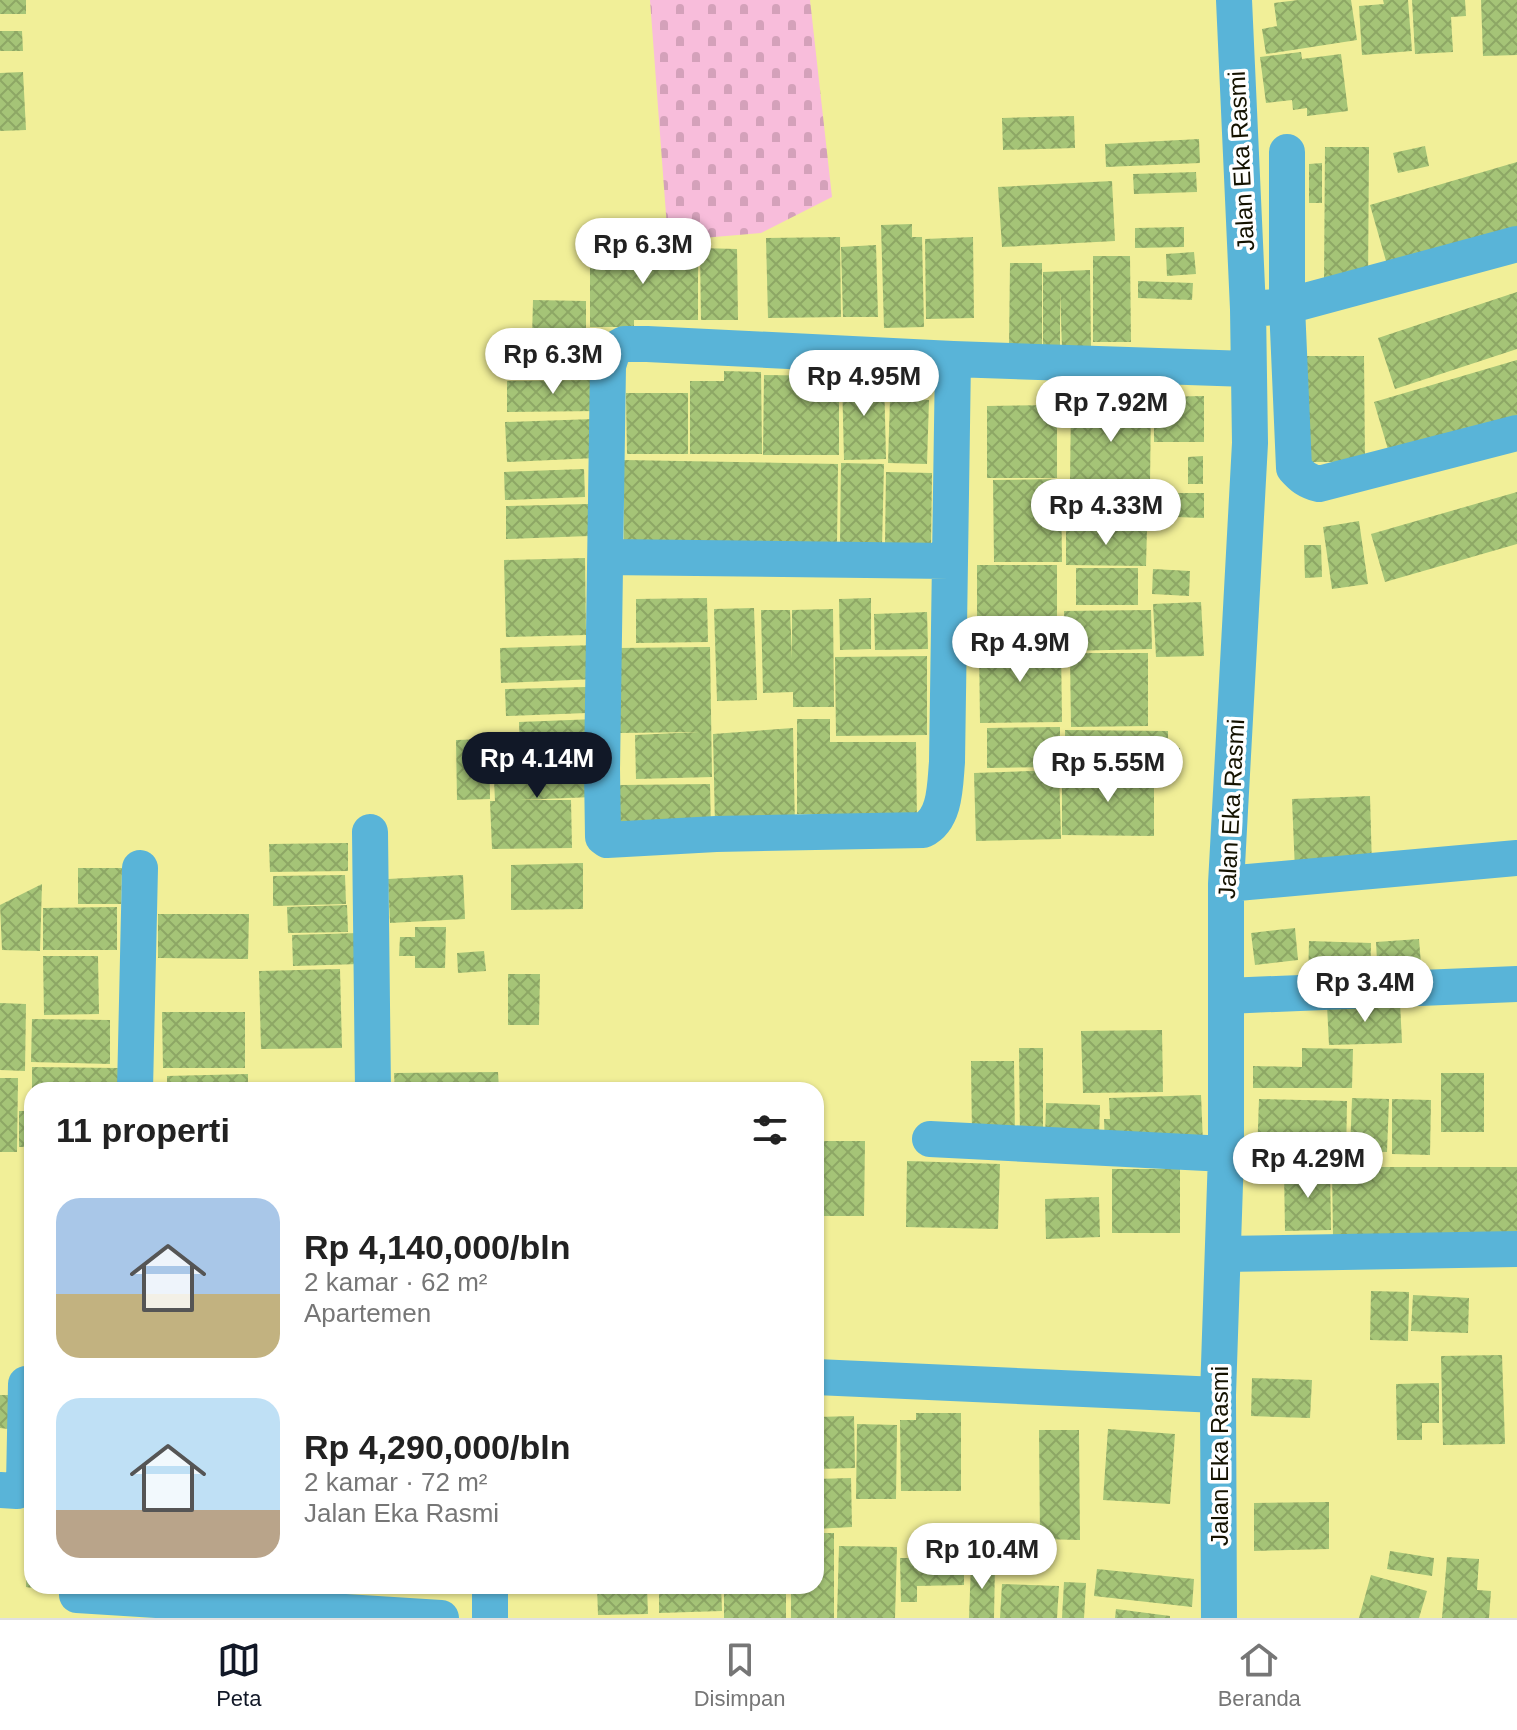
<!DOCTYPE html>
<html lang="id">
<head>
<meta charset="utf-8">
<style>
  :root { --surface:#fff; --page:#f6f6f6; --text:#222; --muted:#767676; --line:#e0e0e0; --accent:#111827 }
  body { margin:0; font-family:Arial,sans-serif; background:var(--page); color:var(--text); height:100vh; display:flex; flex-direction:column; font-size:30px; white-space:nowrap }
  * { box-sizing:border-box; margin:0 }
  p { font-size:26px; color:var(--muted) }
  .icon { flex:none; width:44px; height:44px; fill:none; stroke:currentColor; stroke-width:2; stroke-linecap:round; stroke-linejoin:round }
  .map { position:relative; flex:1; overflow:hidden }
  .sheet { position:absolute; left:24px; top:1082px; width:800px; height:512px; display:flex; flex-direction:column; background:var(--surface); border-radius:24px; box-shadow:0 2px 6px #0004 }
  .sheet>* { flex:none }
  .price { position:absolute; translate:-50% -68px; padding:0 18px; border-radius:28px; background:#fff; color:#222; font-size:26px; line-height:52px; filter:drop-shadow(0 2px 4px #0008) }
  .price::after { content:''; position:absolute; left:50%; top:48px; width:24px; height:18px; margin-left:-12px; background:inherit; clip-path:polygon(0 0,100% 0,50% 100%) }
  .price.current { background:var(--accent); color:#fff }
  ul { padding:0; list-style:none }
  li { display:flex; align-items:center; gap:24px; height:200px; padding:0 32px }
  li span { display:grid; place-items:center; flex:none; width:224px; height:160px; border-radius:24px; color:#555 }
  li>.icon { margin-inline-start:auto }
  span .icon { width:96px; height:96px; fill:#fffc; stroke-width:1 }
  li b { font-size:34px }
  h2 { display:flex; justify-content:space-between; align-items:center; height:96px; padding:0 32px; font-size:34px }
  .dock { display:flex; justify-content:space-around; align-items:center; height:112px; border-top:2px solid var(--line); background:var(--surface); font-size:22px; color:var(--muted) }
  .dock a { display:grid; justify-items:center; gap:4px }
  .dock .current { color:var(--accent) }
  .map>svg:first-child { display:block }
  .cemetery { fill:url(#cemetery-stones) }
  .building { fill:url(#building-cross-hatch) }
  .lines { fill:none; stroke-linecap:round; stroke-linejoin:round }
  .minor { stroke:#59b4d8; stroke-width:36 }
  .labels { text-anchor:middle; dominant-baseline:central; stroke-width:7; stroke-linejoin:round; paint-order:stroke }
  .street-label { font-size:24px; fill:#141200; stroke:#fff }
</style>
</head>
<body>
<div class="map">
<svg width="1517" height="1618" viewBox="0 0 1517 1618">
  <defs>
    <pattern id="cemetery-stones" width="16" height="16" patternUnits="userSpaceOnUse" patternTransform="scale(2)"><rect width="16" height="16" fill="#f8bddb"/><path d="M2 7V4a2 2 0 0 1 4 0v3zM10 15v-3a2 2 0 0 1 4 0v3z" fill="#d4a1ba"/></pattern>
    <pattern id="building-cross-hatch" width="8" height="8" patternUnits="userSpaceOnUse" patternTransform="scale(2)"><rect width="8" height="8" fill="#a5c477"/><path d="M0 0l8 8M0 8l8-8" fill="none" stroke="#8da765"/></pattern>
  </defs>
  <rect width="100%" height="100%" fill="#f1ef98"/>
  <path class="cemetery" d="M650,0H810L832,197L761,233L668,241Z"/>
  <path class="building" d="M0,0H26V14H0Z
    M1298,0H1351L1357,40L1266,54L1262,29L1277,26L1274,3Z
    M1383,0H1408L1412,51L1362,55L1359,6L1384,4Z
    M1412,0H1465L1466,16L1451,17L1453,52L1415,54Z
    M1481,0H1517V55L1483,56Z
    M0,31H22L23,51H0Z
    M1301,52L1302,59L1341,54L1348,111L1307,116V108L1293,110L1292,100L1266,103L1260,57Z
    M23,72L26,130L0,131V73Z
    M1074,116L1075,148L1003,150L1002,118Z
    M1199,139L1200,163L1106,167L1105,144Z
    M1425,146L1429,166L1398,173L1393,153Z
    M1325,147H1369L1368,284H1324Z
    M1517,162V230L1388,268L1370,205Z
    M1322,163V203H1309V164Z
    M1196,172L1197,192L1134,194L1133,174Z
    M1112,181L1115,241L1002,247L998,187Z
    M912,224V237H922L924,327L884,328L881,225Z
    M1184,227V247L1135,248V228Z
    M840,237L841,317L768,318L766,238Z
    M973,237L974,318L926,319L925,239Z
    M876,245L878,317H843L841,247Z
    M700,248L737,249L738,320H701Z
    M590,249H698V320H634V327H590Z
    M1194,252L1196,274L1167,276L1166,254Z
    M1093,256H1130L1131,342H1093Z
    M1010,263H1042V347L1009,346Z
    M1090,270L1091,348H1062L1060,291V348H1043V272Z
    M1138,281L1193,283L1192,300L1138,298Z
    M1517,292V349L1395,389L1378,338Z
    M533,300L586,301V339L532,338Z
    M560,340L597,341V373H559Z
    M555,344V374L515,375V345Z
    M1305,356H1364L1365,462H1306Z
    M1517,360V427L1392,463L1374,402Z
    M724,371L761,372L762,454H690V381H724Z
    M764,375L839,376V455H763Z
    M884,376L886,459L844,460L842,377Z
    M598,380L599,411L507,412V381Z
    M626,393H688V454H627Z
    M1204,396V442H1154V397Z
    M890,399L929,400L927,464L888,463Z
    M1057,405V478H987V406Z
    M1071,405H1151L1150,484L1070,483Z
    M594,419L596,458L507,462L505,422Z
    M1203,456V484H1188V457Z
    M624,460L838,464L837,544L624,541Z
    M841,463L884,464L882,546L840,545Z
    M584,469L585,497L505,500L504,472Z
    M886,472L932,473L931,545L885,544Z
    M1061,479L1062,562H994L993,480Z
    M1069,487H1148L1147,526L1068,525Z
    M1517,492V544L1385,582L1371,534Z
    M1176,493H1204V518L1176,517Z
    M588,504L589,536L506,539V506Z
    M1359,521L1368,584L1332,589L1323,527Z
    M1066,528H1147L1146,566L1066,565Z
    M1304,545H1321L1322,577L1305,578Z
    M585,558L586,635L506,637L504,560Z
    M977,565H1057V643H977Z
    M1076,568H1138V605H1076Z
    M1153,569L1190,571L1189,596L1152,594Z
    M707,598L708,642L636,643V599Z
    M871,598V649L840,650L839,599Z
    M1201,602L1204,656L1156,657L1153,604Z
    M754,608L757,700L717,701L714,609Z
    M833,609L834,707H793V692L763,693L761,610H790L792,659V610Z
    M1151,610L1152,649L1065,651L1064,611Z
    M927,612L928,649L875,650L874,614Z
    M595,645L596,679L501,683L500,648Z
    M979,646H1061L1062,722L980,723Z
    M710,647L712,777L636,779L635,735L699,732L619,733L617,648Z
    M1070,653H1148V726L1071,727Z
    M927,656V735L836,736L835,657Z
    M586,687L587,713L506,716L505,689Z
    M596,719L597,748L520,751L519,722Z
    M797,719H830V742H916L917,826H832V814H797Z
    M1060,727V767L987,768V728Z
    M793,728L795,829L715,825L713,734Z
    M1065,730L1168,731V748H1180V770L1065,768Z
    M489,739L490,799L457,800L456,740Z
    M591,755L593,797L519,800H571L572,848L492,849L490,801H495L493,758Z
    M1059,770L1061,839L976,841L974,773Z
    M1062,772L1154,773V836L1062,835Z
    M710,784L711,830L620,832V785Z
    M1370,796L1372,868L1295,871L1292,799Z
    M348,843V871L270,872L269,844Z
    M583,863V909L511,910V865Z
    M78,868H122L121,904H78Z
    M345,875L346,904L273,906V876Z
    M463,875L465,919L390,923L388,879Z
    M42,884L40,951L2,950L0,905Z
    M347,905L348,932L288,933L287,907Z
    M117,907V950H43V908Z
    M158,914H249L248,959L158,958Z
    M415,927H446L445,968H415V956H399L400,937H415Z
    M1295,928L1298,960L1255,965L1251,933Z
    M359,933L360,964L293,966L292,935Z
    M1419,939L1422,977L1378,980L1376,942Z
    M1309,941L1371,943L1370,984L1308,982Z
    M484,951L486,971L458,973L457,953Z
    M43,956H98L99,1014L44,1015Z
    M340,969L342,1048L261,1049L259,971Z
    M508,974H540L539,1025H508Z
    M1400,1002L1402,1043L1329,1045L1327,1005Z
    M0,1003L26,1004L25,1071L0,1070Z
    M162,1012H245V1068H163Z
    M32,1019L110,1020V1064L31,1062Z
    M1162,1030L1163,1092L1083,1093L1081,1031Z
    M1019,1048H1043V1138H1020Z
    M1302,1048L1353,1049L1352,1088H1253V1066L1302,1067Z
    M971,1061H1014L1015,1137H972Z
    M32,1067L118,1068V1090H32Z
    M498,1072L499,1090H395L394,1073Z
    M1441,1073H1484V1132H1441Z
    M248,1074V1090H167V1076Z
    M0,1078H18L17,1152H0Z
    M353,1083V1090H272L271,1084Z
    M1201,1095L1203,1143L1105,1146L1104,1119H1110L1109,1098Z
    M1352,1098L1389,1099L1387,1152L1350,1151Z
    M1259,1099L1347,1101L1346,1158L1257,1155Z
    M1392,1099L1431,1100L1430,1155L1392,1154Z
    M1046,1103L1100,1105L1099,1140L1045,1139Z
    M19,1111H32V1147H19Z
    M816,1141H865L864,1216H816Z
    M907,1161L1000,1164L998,1229L906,1227Z
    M1332,1167H1517V1236L1333,1237Z
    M1330,1168L1331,1230L1285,1231L1284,1169Z
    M1112,1169H1180V1233H1112Z
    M1099,1197L1100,1237L1046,1239L1045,1199Z
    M1371,1291L1409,1292L1408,1341L1370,1340Z
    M1413,1295L1469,1298L1468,1333L1411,1331Z
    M1502,1355L1505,1444L1443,1445L1441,1356Z
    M1252,1378L1312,1380L1310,1418L1251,1416Z
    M1439,1383V1423H1422V1440H1397L1396,1384Z
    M0,1395H9L8,1429L0,1428Z
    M916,1413H961V1491H901L900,1420H916Z
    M854,1416L855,1468L816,1469V1417Z
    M857,1424L897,1425L896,1499H856Z
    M1108,1429L1175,1434L1170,1504L1103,1500Z
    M1039,1430H1079L1080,1540L1040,1539Z
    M851,1478L852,1527L816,1529V1479Z
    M29,1490H32V1588L26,1587Z
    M1329,1502V1549L1254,1551V1503Z
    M816,1533H834V1618H791V1586H816Z
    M839,1546L897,1547L895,1618H837Z
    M1390,1551L1434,1558L1432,1576L1387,1569Z
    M1447,1557L1479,1559L1477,1590L1491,1591L1489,1618H1442Z
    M900,1558H964V1585L917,1586V1602H901Z
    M971,1563L995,1564L994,1618H969Z
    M1097,1569L1194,1579L1192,1607L1094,1596Z
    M1371,1575L1427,1591L1419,1618H1359Z
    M1064,1582L1086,1583L1084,1618H1062Z
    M1002,1584L1059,1586L1057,1618H1000Z
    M230,1586H276V1592L230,1590Z
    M597,1586H647L648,1614L598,1615Z
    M659,1586H721L722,1611L659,1613Z
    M724,1586H786V1618H724Z
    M1116,1609L1170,1616V1618H1115Z"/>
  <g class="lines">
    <path class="minor" d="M1287,152V306L1294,468C1302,477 1307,481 1319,484L1517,433
      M1263,308L1287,306L1517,244
      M953,359L947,762C945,784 946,819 923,830L716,834L607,840L603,837L602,769L608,366L613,350L624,344H647L953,359L1248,369
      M606,557L949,561
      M370,832L373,1090
      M1226,884L1517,858
      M1226,996L1517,984
      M135,1090L140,868
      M930,1139L1226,1154
      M1223,1254L1517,1249
      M816,1377L1218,1395
      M0,1490L17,1491L24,1484L26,1384
      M77,1595L441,1618
      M490,1618V1586
      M1219,1618L1218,1395L1226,1154V884L1250,443L1248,309L1234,0"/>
  </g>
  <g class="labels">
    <g class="street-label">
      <text transform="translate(1241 161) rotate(-93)">Jalan Eka Rasmi</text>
      <text transform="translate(1231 809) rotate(-87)">Jalan Eka Rasmi</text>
      <text transform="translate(1219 1456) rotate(-90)">Jalan Eka Rasmi</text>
    </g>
  </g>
</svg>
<b class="price" style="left:643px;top:286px">Rp 6.3M</b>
<b class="price" style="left:553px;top:396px">Rp 6.3M</b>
<b class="price" style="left:864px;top:418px">Rp 4.95M</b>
<b class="price" style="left:1111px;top:444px">Rp 7.92M</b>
<b class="price" style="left:1106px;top:547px">Rp 4.33M</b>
<b class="price" style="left:1020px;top:684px">Rp 4.9M</b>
<b class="price current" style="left:537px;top:800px">Rp 4.14M</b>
<b class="price" style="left:1108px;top:804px">Rp 5.55M</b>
<b class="price" style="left:1365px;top:1024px">Rp 3.4M</b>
<b class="price" style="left:1308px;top:1200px">Rp 4.29M</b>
<b class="price" style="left:982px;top:1591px">Rp 10.4M</b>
<section class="sheet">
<h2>11 properti<svg class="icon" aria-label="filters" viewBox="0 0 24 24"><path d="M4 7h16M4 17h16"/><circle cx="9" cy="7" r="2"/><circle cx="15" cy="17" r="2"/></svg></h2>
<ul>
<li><span style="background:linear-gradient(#a9c7e8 60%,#c2b280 0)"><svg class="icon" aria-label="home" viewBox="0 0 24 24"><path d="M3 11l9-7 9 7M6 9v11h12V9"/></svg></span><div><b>Rp 4,140,000/bln</b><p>2 kamar · 62 m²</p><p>Apartemen</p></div></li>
<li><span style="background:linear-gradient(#bfe0f5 70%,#b9a48a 0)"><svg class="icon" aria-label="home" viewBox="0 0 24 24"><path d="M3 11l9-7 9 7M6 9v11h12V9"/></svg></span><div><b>Rp 4,290,000/bln</b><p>2 kamar · 72 m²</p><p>Jalan Eka Rasmi</p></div></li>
</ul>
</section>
</div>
<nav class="dock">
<a class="current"><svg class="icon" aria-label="map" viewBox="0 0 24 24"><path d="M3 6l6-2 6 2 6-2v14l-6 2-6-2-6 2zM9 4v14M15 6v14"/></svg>Peta</a>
<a><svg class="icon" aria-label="saved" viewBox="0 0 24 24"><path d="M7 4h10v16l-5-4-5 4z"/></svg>Disimpan</a>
<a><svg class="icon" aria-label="home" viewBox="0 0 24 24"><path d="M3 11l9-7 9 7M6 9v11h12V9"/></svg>Beranda</a>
</nav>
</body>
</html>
